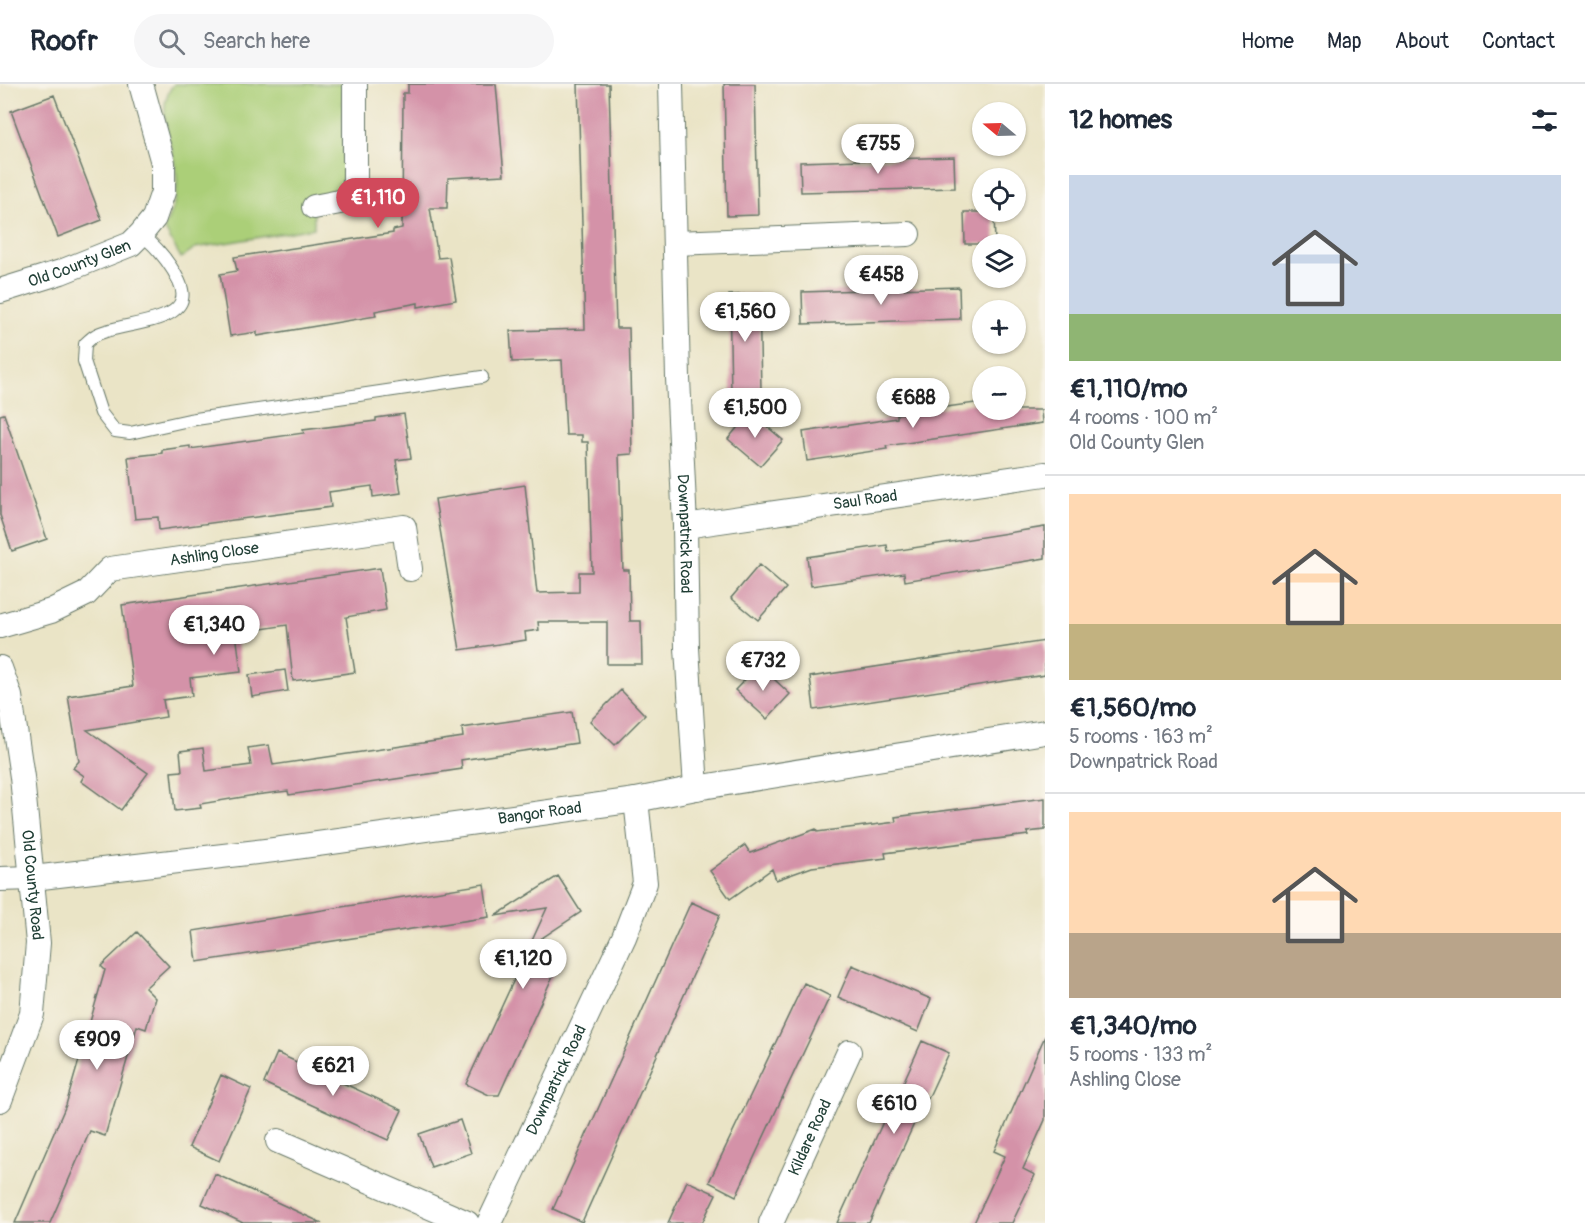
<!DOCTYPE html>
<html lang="en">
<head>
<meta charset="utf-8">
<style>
  :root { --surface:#fff; --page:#f6f6f7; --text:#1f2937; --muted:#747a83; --line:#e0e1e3; --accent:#d1495b }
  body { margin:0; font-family:Pangolin,sans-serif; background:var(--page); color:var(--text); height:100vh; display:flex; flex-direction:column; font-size:22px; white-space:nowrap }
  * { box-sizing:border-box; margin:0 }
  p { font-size:20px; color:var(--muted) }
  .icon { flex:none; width:33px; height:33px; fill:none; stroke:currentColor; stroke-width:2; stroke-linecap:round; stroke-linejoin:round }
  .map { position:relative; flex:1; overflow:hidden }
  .sheet { display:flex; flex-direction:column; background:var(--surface); width:540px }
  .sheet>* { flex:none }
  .needle { width:39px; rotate:289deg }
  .tools { position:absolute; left:972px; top:18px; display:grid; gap:12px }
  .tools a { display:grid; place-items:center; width:54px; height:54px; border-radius:50%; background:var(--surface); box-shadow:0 2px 4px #0004; font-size:30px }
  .price { position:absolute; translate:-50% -51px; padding:0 14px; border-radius:21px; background:#fff; color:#222; font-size:20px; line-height:39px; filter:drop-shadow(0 2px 3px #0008) }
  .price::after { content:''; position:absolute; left:50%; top:36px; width:18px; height:14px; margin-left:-9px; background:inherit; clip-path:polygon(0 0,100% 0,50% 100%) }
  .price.current { background:var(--accent); color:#fff }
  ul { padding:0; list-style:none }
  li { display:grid; align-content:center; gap:12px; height:318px; padding:0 24px }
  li+li { border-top:2px solid var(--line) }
  li span { display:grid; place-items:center; height:186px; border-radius:0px; color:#555 }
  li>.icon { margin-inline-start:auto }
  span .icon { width:108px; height:108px; fill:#fffc; stroke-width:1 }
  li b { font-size:26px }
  h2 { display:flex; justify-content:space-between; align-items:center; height:72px; padding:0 24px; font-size:26px }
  header { display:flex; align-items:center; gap:36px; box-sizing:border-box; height:84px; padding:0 30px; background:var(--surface); border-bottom:2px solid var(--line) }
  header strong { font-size:28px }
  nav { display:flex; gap:33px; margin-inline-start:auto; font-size:21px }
  .search { width:420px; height:54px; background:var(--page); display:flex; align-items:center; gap:15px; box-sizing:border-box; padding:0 21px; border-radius:33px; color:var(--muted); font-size:22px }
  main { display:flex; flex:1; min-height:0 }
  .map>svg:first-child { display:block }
  .green { fill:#abcf78; stroke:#658656; stroke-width:1.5 }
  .building { fill:#d492a8 }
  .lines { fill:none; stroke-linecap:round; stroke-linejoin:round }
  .service-casing { stroke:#667767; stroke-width:14 }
  .minor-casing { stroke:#667767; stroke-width:26 }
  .service { stroke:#fff; stroke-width:12 }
  .minor { stroke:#fff; stroke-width:24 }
  .labels { text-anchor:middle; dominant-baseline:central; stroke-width:4.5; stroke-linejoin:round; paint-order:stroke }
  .street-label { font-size:16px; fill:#1f3d34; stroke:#f7f3e8 }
</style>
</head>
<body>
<header>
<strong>Roofr</strong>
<div class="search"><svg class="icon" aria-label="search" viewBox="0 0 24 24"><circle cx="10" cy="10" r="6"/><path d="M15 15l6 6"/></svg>Search here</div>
<nav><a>Home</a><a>Map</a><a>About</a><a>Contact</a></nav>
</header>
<main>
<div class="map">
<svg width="1045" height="1139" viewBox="0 0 1045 1139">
  <rect width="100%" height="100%" fill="#f7f3e8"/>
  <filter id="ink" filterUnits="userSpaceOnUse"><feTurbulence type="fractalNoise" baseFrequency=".0167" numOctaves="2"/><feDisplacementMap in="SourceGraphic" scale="12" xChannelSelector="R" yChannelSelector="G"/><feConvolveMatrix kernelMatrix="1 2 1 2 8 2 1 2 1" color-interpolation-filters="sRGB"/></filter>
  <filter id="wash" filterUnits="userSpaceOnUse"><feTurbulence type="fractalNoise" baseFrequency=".008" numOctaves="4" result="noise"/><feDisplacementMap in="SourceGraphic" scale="24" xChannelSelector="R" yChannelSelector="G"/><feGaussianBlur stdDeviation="1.35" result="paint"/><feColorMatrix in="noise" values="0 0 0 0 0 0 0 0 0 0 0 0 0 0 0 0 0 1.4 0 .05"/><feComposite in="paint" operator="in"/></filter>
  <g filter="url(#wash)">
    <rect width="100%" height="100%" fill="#eae4c6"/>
    <path class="green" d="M174,0H343V94L336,108L314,112V144L195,164L181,174L164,144C171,129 177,116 177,99C178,67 151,26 174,0Z"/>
    <g id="blocks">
      <path class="building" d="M408,0H496L504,91L448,94L447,124H430L438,174L449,173L456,216L418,223V219L375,227L376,232L257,252V248L230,252L220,190L237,187L234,173L393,149V146L402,144L403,9H408Z
        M578,0H609L616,244H629L632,370L619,371L623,486H629L630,537H641L642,580H607V538H538L539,546L525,548L526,556L460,566L435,415L525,401L537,509L579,508V488H592L588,358H582V351H566L562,276L512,278L510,247L585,245Z
        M724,0H755L758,131L727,132Z
        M54,11L102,136L58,153L11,27Z
        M954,73L955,104L801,108L800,78Z
        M964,128H994L995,160H965Z
        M959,203L960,235L803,240L802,208Z
        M759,210L761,307L731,308L729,211Z
        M982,318V326H1041L1042,339L920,357L886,362L887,365L807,377L803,348L897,334V330Z
        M750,328L783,356L760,382L728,355Z
        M4,330L47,455L12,467L0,431V331Z
        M404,330L411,374L396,376L401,409L373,413L372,402L329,408L331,423L159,446L158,433L135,435L128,373L162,369V366L190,362V365L304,349L303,346L376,337V334Z
        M1045,443V474L905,497L904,489L811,502L807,473L887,461L888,468Z
        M759,481L786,504L758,536L731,514Z
        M380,484L386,526L346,533L355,588L293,597L287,541L236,549L241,588L190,594L192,612L163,616L166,633L87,646L148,689L121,726L81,697L84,692L73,684L79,677L68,612L133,602L122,521Z
        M1045,557V591L814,626L810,593Z
        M759,581L790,610L767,635L735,606Z
        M285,586L288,607L252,613L249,591Z
        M621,606L645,631L615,661L590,637Z
        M572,628L577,659L461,676L462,685L289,711L288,707L255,711L200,720L201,724L175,727L171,688L182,687L180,667L203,664L206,687L251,681L248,664L269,661L273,681L463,653L462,644Z
        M1045,714V746L1027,748L1028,751L885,769L886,774L812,783L776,796L772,785L730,815L710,787L745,761L750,769L816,745L817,748L896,738L895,733Z
        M558,792L581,828L530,862L560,876L499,1011H489L466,1000L547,824L495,832Z
        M484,800L489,833L197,878L193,847Z
        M691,818L720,831L582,1138L553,1125Z
        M137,848L169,882L145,904L155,914L146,945L137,942L105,1052L90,1047L50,1139H15L66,1021L105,886L101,882Z
        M852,881L931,915L918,948L838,913Z
        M804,899L830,912L736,1112L709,1098Z
        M1045,952V1036L1023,1085L1035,1091L1012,1139H974L1005,1072L994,1067Z
        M922,957L949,969L925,1021L923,1020L869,1139H837L893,1016L895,1017Z
        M277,969L402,1026L388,1056L264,999Z
        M221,991L251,1005L219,1077L189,1063Z
        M460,1036L471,1069L431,1083L419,1050Z
        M215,1090L233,1098L322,1139H243L220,1128L202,1120Z
        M687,1097L716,1110L702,1139H668Z"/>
    </g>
  </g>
  <g filter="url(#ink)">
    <use href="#blocks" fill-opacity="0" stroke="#667767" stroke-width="1.5"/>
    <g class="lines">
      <defs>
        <path id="service" d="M141,150C157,163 170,179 179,197C200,242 119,237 96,251C92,253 88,257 85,260L84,277L101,329L115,347L130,349L189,336L482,293"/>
        <g id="minor">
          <path id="s1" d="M671,0L678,294L685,442L687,564L696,704"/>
          <path d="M314,123L355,115V0"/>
          <path d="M675,159L908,150"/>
          <path id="s2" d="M0,207L61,188L131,160L141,150L154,134L163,108V79L141,0"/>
          <path id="s3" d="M685,442L1045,390"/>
          <path id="s4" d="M0,542L51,527L86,510L110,485L404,443L410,485"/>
          <path id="s5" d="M0,584L10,612L22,693L38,859L32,930L0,1016"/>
          <path id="s6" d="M0,795L33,794L274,766L636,716L696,704L1045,648"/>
          <path d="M278,1057L467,1139"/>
          <path id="s7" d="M489,1139L624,853L645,799L636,716"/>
          <path id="s8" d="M771,1139L849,968"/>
        </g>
      </defs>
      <use href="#service" class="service-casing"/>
      <use href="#minor" class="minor-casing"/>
      <use href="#service" class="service"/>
      <use href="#minor" class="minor"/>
    </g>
  </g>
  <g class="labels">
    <g class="street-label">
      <text stroke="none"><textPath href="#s2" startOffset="84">Old County Glen</textPath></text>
      <text stroke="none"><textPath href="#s3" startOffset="182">Saul Road</textPath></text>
      <text stroke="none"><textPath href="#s1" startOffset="450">Downpatrick Road</textPath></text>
      <text stroke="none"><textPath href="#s4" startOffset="232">Ashling Close</textPath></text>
      <text stroke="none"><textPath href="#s6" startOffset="544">Bangor Road</textPath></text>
      <text stroke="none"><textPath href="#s5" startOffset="220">Old County Road</textPath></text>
      <text stroke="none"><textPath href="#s7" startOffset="158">Downpatrick Road</textPath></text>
      <text stroke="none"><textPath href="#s8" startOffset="94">Kildare Road</textPath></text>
    </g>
  </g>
</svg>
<div class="tools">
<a><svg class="needle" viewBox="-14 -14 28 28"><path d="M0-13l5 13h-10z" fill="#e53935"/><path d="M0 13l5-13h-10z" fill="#747a83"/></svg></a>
<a><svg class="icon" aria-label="locate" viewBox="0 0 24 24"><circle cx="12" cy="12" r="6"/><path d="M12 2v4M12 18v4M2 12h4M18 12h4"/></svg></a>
<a><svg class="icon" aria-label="layers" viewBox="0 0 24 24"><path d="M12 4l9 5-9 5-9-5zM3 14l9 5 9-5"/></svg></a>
<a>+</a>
<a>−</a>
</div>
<b class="price" style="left:878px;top:91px">€755</b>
<b class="price current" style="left:378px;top:145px">€1,110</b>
<b class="price" style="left:881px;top:222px">€458</b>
<b class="price" style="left:745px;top:259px">€1,560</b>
<b class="price" style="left:913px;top:345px">€688</b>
<b class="price" style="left:755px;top:355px">€1,500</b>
<b class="price" style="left:214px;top:572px">€1,340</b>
<b class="price" style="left:763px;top:608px">€732</b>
<b class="price" style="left:523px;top:906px">€1,120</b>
<b class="price" style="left:97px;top:987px">€909</b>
<b class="price" style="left:333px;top:1013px">€621</b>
<b class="price" style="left:894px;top:1051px">€610</b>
</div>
<section class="sheet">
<h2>12 homes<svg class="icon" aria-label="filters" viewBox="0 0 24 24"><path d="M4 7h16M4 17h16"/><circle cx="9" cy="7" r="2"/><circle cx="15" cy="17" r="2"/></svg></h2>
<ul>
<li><span style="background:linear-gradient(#c9d6e8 75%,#8fb573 0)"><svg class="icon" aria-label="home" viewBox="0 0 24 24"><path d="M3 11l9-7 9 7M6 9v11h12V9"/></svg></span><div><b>€1,110/mo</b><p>4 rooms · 100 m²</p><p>Old County Glen</p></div></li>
<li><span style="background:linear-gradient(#ffd9b3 70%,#c2b280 0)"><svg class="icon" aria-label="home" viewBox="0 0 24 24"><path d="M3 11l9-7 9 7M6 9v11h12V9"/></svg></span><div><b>€1,560/mo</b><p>5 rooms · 163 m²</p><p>Downpatrick Road</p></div></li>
<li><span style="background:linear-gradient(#ffd9b3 65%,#b9a48a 0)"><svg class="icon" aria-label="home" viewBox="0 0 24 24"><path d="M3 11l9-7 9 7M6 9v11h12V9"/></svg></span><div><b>€1,340/mo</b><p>5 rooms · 133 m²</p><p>Ashling Close</p></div></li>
</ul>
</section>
</main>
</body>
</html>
